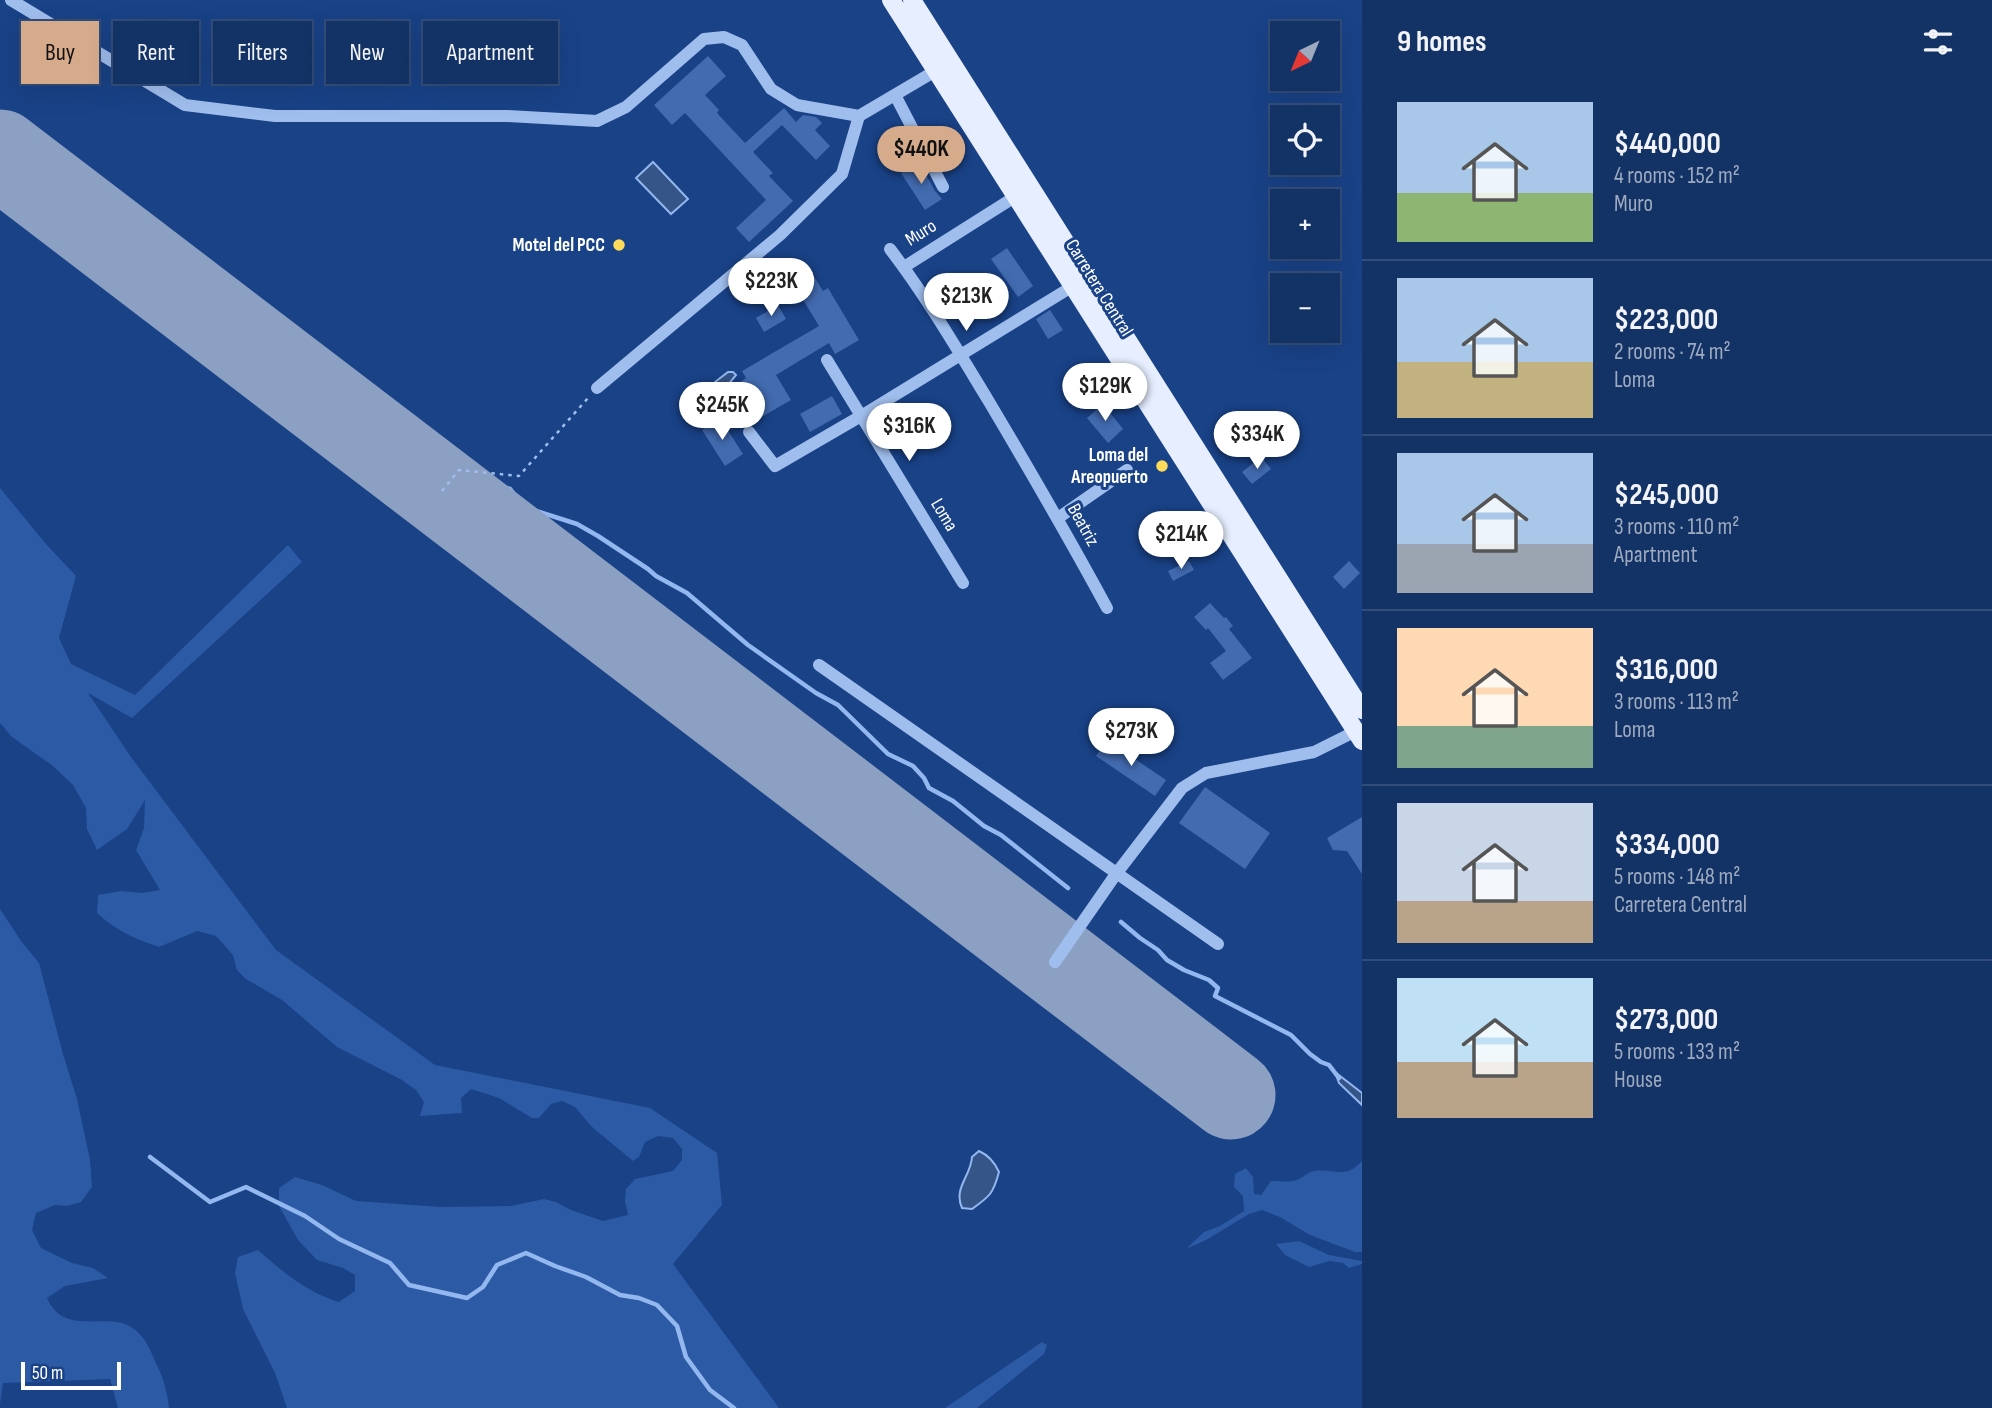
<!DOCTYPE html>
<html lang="en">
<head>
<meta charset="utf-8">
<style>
  :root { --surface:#133265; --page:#1c3a6b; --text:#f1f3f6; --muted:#9daabf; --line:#324d79; --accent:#d6ab8b }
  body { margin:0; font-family:"Sofia Sans Condensed",sans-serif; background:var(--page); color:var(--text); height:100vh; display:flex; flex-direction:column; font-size:26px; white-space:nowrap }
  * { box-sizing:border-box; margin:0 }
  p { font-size:23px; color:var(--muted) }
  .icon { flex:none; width:38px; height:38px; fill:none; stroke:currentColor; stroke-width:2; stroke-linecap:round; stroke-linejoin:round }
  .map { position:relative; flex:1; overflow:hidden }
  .panel { display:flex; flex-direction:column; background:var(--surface); width:630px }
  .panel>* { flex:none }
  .hud { position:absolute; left:21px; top:21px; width:665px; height:63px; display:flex; gap:14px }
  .needle { width:46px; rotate:223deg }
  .controls { position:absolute; left:1270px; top:21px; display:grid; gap:14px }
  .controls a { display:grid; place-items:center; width:70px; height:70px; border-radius:0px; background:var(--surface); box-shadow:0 7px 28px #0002,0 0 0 2px var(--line); font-size:35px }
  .scale { position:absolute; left:21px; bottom:18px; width:100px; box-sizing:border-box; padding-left:7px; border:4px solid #fff; border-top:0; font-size:19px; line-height:24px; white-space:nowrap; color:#fff; -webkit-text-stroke:5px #194287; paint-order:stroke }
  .price { position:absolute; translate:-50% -60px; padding:0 16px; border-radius:24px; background:#fff; color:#222; font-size:23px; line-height:46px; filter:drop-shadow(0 2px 4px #0008) }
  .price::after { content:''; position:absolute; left:50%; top:42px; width:21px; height:16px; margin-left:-10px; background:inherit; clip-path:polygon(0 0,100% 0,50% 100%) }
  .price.active { background:var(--accent); color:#111 }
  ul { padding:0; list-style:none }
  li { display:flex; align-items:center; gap:21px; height:175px; padding:0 35px }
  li+li { border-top:2px solid var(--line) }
  li span { display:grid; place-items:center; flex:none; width:196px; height:140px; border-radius:0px; color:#555 }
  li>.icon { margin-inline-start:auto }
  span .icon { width:84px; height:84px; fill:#fffc; stroke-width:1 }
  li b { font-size:30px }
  h2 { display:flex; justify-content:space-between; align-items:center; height:84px; padding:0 35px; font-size:30px }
  .chip { padding:0 24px; border-radius:0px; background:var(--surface); box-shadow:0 7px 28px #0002,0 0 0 2px var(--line); font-size:24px; line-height:63px }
  .chip.active { background:var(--accent); color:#111 }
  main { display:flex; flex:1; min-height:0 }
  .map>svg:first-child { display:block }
  .green { fill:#2c5aa5 }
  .water { fill:#355487; stroke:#93b7ef; stroke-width:2 }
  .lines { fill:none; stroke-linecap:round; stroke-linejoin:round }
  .stream { stroke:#93b7ef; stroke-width:4.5 }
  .runway { stroke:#8ca0c3; stroke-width:89 }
  .building { fill:#426bb0 }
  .path { stroke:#a0beed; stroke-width:2.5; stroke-dasharray:3.5 5; stroke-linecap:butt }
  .minor { stroke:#a0beed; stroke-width:12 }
  .major { stroke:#e6eeff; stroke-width:18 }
  .poi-dot { fill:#ffdb5c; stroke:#194287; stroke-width:2.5 }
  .labels { text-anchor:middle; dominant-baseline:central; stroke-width:6; stroke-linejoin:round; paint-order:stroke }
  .street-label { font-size:19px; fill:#fff; stroke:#194287 }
  .poi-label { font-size:19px; font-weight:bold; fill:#fff; stroke:#194287; text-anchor:end }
</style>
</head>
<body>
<main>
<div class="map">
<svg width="1362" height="1408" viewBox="0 0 1362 1408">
  <rect width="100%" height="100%" fill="#194287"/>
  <path class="green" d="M0,488L46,544L76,576L59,638L71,664L135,695L288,545L302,562L132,718L88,693L131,757L276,950L435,1065L650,1108L717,1153L722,1205L673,1264L779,1408H287L275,1373L243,1309L235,1273L238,1257L258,1250C283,1272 306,1292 339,1302L355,1291V1275L343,1268L317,1260L298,1240L279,1206V1188L295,1177L322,1185L356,1201L441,1207L511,1206L544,1199L556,1202L571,1210L603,1221L628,1215L625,1201L626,1189L635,1179L673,1171L682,1160V1149L673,1138L658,1136L645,1142L639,1157L633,1161L592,1127L575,1107L562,1101L551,1104L539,1118H532L499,1098L471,1089L461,1098L462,1113L420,1116L424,1102L416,1090L402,1080L337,1047L282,1000L246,979L237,970L233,955L216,936L197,931L159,947C133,938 117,931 97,913L98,895L121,891L142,893L160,890L136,850L144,828L145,800L127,829L97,850L87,829L86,808L73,785L53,766L12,737L0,723Z
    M0,909L21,941L39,963L63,1054L77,1099L90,1160L92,1187L81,1202L67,1206L55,1205L36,1213L32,1230L41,1248L72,1263L93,1268L108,1278L65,1286L47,1298C65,1339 109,1309 134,1329C145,1337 150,1349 155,1361C162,1374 168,1393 169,1408H118L110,1379L3,1383L0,1404Z
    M1362,1161V1252H1355L1310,1235L1280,1217L1262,1210L1249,1214L1206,1240L1186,1249L1204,1232L1220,1226L1244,1211L1243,1196L1234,1187L1235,1174L1246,1168L1253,1177L1254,1194L1261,1195L1271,1181C1280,1181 1291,1183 1299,1179C1305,1176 1308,1172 1314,1171C1334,1168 1345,1180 1362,1161Z
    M1299,1241L1329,1255L1362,1261V1264L1349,1268L1343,1263L1330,1261L1309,1267L1285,1255L1276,1244Z
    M1042,1342L1047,1345L1044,1354L977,1408H945Z"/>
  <path class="water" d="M653,162L688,199L671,214L636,178Z
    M728,372H733L736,375L727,386L733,397L731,403L726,408C719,407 716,401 709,399V394L713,391L715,382Z
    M1335,1072L1362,1093V1105L1339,1083Z
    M979,1151C988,1155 995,1163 999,1172C993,1194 990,1196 972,1209L962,1208C953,1188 971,1176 972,1157Z"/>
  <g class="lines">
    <path class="stream" d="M485,481L510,489L524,507L577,524L598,536L648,569L656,576L687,593L748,645L816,693L838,705L888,754L913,766L924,778L929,788L953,801L984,826L1001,835L1068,888
      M1121,922L1140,938L1158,950L1167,960L1184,970L1209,980L1218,988L1215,996L1291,1035L1310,1054L1321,1062L1329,1065L1339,1078
      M150,1157L210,1202L246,1187L305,1216L339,1239L390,1263L409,1285L467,1298L483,1287L497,1265L526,1253L555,1266L586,1277L620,1295L639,1298L657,1305L677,1326L686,1357L710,1390L734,1408"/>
    <path class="runway" d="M0,154L1231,1095"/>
  </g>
  <path class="building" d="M708,56L726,76L705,95L719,110L717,113L745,143L784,108L796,122L803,115L816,117L822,123L815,130L830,146L816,160L782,125L753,152L773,173L769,176L793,201L749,242L736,228L766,200L685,113L672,125L654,105Z
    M919,162L935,191L942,199L925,210L901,173Z
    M1007,248L1033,286L1018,297L991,259Z
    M805,262L823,291L828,288L859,340L835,354L829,343L776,375L791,400L760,418L739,383L746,378L742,371L819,326L787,273Z
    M778,305L786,319L764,332L756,318Z
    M1050,310L1063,330L1048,339L1036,319Z
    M832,396L842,414L810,432L800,414Z
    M1103,404L1123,429L1108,443L1087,418Z
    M720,418L743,454L725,466L702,430Z
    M1261,457L1271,469L1252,484L1242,472Z
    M1189,561L1194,570L1173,581L1168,571Z
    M1349,561L1360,573L1344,589L1333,577Z
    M1210,603L1224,618L1226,617L1233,626L1229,629L1252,658L1223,680L1210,663L1226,651L1208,628L1206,630L1194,617Z
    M1107,740L1166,780L1155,796L1096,756Z
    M1205,787L1270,833L1245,869L1179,823Z
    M1362,817V874L1347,851L1333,850L1327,838Z"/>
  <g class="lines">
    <path class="path" d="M442,491L459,470L519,476L588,398"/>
    <path class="minor" d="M11,0L185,105L275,116H507L597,121L626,107L704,39L724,37L742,45L771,89L797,105L859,116L942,67
      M895,95L943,187
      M890,249C926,296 957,349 988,400C1029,469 1069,538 1107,608
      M904,267L1021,193
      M827,360L963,583
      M597,388L780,235L842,174L859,116
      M749,432L775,466L861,416L1078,283
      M1058,518L1127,470
      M819,665L1218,944
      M1055,962L1116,874L1182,788L1206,773L1314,752L1356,731"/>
    <path class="major" d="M891,0L1362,741
      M912,0L1362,710"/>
  </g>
  <g class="poi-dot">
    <circle cx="619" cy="245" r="7"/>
    <circle cx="1162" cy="466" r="7"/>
  </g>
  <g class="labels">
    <g class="street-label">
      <text transform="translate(921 233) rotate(-32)">Muro</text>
      <text transform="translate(1099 288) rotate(58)">Carretera Central</text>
      <text transform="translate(944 515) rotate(59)">Loma</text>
      <text transform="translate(1083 525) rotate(61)">Beatriz</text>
    </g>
    <g class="poi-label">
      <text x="605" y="245">Motel del PCC</text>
      <text x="1148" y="455">Loma del<tspan x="1148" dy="22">Areopuerto</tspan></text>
    </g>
  </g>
</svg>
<div class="controls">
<a><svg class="needle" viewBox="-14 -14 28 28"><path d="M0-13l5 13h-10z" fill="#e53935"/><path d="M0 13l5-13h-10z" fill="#9daabf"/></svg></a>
<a><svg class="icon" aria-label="locate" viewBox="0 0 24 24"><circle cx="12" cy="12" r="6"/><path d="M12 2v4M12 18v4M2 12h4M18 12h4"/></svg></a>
<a>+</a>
<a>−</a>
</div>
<div class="scale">50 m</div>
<b class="price active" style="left:921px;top:186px">$440K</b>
<b class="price" style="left:771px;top:318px">$223K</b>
<b class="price" style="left:966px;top:333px">$213K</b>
<b class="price" style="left:1105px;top:423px">$129K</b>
<b class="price" style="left:722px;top:442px">$245K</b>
<b class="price" style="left:909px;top:463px">$316K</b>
<b class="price" style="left:1257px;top:471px">$334K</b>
<b class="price" style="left:1181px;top:571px">$214K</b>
<b class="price" style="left:1131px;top:768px">$273K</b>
<div class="hud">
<a class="chip active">Buy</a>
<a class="chip">Rent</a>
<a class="chip">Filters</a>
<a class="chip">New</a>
<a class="chip">Apartment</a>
</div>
</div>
<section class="panel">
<h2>9 homes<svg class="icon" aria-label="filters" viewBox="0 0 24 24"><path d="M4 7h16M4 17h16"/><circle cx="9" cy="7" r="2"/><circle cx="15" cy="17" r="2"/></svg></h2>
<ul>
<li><span style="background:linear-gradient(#a9c7e8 65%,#8fb573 0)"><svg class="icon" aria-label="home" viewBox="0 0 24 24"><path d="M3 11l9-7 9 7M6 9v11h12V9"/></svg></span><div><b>$440,000</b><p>4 rooms · 152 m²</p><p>Muro</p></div></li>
<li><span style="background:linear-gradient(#a9c7e8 60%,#c2b280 0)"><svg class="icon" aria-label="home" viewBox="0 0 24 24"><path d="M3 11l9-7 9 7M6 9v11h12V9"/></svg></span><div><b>$223,000</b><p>2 rooms · 74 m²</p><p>Loma</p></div></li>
<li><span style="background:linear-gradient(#a9c7e8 65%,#9aa5b1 0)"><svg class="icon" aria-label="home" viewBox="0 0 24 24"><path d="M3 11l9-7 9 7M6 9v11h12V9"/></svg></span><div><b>$245,000</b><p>3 rooms · 110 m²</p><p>Apartment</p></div></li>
<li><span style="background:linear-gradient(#ffd9b3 70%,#7fa58c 0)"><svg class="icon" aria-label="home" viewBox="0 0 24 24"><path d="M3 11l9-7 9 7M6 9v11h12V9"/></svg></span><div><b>$316,000</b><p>3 rooms · 113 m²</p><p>Loma</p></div></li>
<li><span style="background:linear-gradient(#c9d6e8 70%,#b9a48a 0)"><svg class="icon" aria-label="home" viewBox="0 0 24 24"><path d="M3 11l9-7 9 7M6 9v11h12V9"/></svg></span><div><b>$334,000</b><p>5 rooms · 148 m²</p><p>Carretera Central</p></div></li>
<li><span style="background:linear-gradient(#bfe0f5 60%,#b9a48a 0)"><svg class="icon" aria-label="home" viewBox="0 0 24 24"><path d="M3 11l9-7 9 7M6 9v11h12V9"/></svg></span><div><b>$273,000</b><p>5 rooms · 133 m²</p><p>House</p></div></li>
</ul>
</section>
</main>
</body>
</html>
